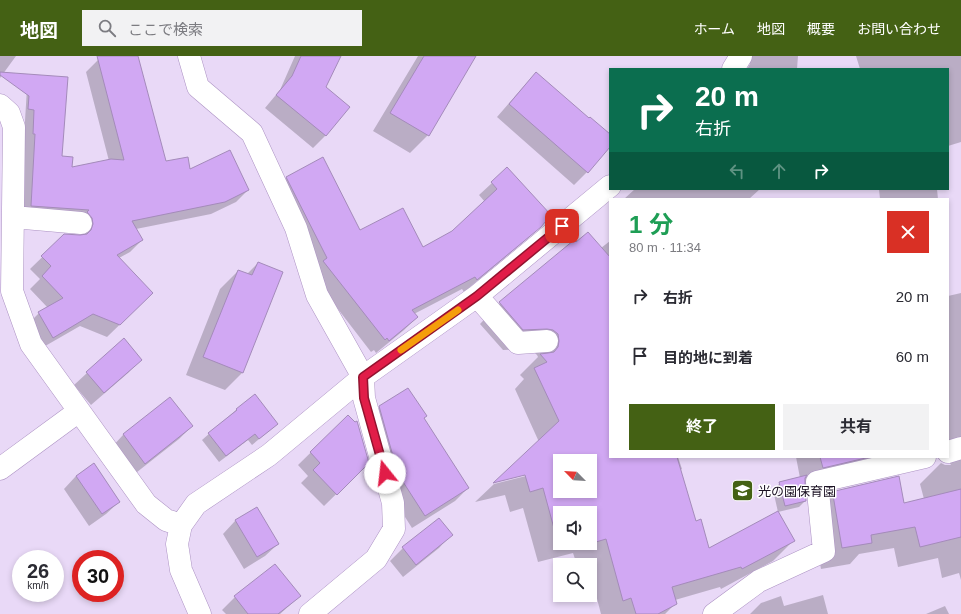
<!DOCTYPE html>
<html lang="ja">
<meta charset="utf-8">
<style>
body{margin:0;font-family:Helvetica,"Noto Sans JP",sans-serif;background:#f2f2f3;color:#2b2b33;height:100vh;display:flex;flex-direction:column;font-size:15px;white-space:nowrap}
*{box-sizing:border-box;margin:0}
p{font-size:13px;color:#7c7c81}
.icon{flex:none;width:22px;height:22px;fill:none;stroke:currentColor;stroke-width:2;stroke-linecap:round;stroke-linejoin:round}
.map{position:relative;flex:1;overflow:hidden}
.details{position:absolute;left:609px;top:142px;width:340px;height:260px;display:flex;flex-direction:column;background:#fff;border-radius:0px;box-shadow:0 2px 6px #0003}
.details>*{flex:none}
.banner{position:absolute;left:609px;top:12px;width:340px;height:122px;border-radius:0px;box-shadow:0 2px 6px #0003;background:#0b6e4f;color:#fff;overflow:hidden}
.needle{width:26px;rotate:294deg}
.tools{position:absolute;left:553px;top:398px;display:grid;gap:8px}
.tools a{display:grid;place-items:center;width:44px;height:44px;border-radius:0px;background:#fff;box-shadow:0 2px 6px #0003;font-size:20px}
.speed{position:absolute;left:12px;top:494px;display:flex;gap:8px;font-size:20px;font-weight:700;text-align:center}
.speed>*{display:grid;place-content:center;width:52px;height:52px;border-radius:50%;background:#fff;box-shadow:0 2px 6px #0003;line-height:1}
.speed small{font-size:10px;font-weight:400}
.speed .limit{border:6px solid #d22;background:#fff;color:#111}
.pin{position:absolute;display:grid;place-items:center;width:34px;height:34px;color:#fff;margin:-17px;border-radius:8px;box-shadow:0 2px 6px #0006}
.me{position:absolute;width:44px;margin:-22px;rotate:344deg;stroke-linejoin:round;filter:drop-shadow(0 0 3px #0008)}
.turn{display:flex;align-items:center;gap:14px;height:84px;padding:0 20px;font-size:18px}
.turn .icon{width:52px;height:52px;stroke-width:2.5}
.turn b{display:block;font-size:28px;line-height:34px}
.lanes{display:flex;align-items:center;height:38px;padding:0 20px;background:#0003;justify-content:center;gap:20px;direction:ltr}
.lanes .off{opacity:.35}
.round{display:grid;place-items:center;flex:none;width:42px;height:42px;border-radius:0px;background:#f2f2f3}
.summary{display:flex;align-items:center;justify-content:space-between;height:68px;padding:0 20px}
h1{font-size:24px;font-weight:700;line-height:30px;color:#1e9e55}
.cta{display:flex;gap:8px;margin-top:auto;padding:8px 20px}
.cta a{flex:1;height:46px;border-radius:0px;background:#446114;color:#fff;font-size:16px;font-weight:700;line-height:46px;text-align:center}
.cta a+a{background:#f2f2f3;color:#2b2b33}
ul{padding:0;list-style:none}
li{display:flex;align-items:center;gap:12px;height:60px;padding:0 20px}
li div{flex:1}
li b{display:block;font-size:15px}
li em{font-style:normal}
header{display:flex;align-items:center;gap:24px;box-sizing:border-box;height:56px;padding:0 20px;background:#446114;color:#fff}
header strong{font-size:19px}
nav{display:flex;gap:22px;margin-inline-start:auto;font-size:14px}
.search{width:280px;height:36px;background:#f2f2f3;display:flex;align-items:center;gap:10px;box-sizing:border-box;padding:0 14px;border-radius:0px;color:#7c7c81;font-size:15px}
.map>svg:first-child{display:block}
.shadow{fill:#0003;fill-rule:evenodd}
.building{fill:#d1a8f3;stroke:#a48bba;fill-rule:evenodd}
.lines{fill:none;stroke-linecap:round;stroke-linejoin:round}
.minor-casing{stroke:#ac92c3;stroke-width:23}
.minor{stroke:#fff;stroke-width:22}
.route-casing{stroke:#92132f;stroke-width:10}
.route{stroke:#e11d48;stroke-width:7}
.slow{stroke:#f59e0b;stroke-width:7}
.labels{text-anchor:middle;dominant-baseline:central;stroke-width:3;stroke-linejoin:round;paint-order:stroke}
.poi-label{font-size:13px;fill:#1c1224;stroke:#fff;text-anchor:start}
</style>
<header>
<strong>地図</strong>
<div class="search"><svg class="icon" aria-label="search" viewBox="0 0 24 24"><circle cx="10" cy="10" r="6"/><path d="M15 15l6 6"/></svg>ここで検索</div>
<nav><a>ホーム</a><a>地図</a><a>概要</a><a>お問い合わせ</a></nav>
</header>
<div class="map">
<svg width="961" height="558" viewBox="0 0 961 558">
<rect width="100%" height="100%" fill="#e9d9f7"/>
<path class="shadow" d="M0,0H16L0,22Z
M112,0H137L165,106L248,134L236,146L211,158L136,173L142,184L130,196L119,202L140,249L107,281L80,270L40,293L27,269L39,257L48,252L30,233L40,223L30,213L65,179L81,180L80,174L19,162L27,32L61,101L71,112L109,105L86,16L98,4Z
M295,0H340L325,31L349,51L325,80L313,92L265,52L280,34Z
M418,0H462L471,5L428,79L410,97L373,75Z
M750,0H798L797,13H747L750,8Z
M856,0H961V86L948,90V13H860Z
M536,17L589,63L610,79V89L587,116L574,129L497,61L524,30Z
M287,121L360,176L422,192L452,176L485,146L479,139L492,127L540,170L527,183L464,236L462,233L414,258L417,261L404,274L376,297L374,294L371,296L311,218L274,134Z
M635,133H760L749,143H624Z
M879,133H937L938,143H880Z
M574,185L576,188L601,192L610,185V401H678L682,413L680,414L695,466L708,493L778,456L773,434L780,427L800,422L796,401H887L873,415L804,431L805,445L799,451L778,456L793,485L773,505L721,533L720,531L675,544L676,547L665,558H601L590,516V509H588L586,502L576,506L573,497L538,506L523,452L510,456L505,439L475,446L494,428L530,419L539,386L515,333L524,323L520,319L538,301L537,299L532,294L526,293L503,294L480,268L500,247ZM560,405H590V435H560ZM560,457H590V487H560Z
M258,207L243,316L225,334L186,319L220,233L238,215L247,218Z
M961,237V524L959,517L942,522L938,502L898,511L894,492L859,498L850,508L821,513L812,460L810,458L831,437L903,448L924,443L920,428L941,407L945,409H951L948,404V240Z
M140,304L128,317L91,349L74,329L87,317Z
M255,339L277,368L270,374L252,389L248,384L219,406L202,384L236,354Z
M170,342L192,370L179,383L132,420L111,392L123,379Z
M380,351L423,362L468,432L455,445L412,472L386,431L367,364Z
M348,360L368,407L324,450L301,427L308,420L298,409Z
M94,408L119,446L106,458L89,470L64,433L76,420Z
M256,452L278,488L265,500L244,513L223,478L235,465Z
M451,479L439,492L403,521L390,505L403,492Z
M823,539L828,558H750L761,547L781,540L784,550Z
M300,540L280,558H226L222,554L235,541Z
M945,550L949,558H926Z"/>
<path class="building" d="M97,0H138L166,105L188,101L190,113L230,94L249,134L225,146L132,165L143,184L117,199L153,237L120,269L93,258L53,282L38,256L63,242L42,220L51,210L41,200L64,178L80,179L87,178L91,174L93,168L92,162L87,156L89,154L31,150L35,78H33L34,54L28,53L29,40L0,19V16L68,21L62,100L73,101L72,111L111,103L124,104Z
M301,0H341L326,31L350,51L326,80L276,39L292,20Z
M424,0H476L429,80L390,57Z
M536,16L589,62L590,61L610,78V91L588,117L509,48Z
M323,101L360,174L403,152L423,191L452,175L497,133L491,126L507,111L551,159L541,171L477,224L475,221L412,254L418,261L389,285L387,282L385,284L323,205L327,202L286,121Z
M588,176L610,201V401H677L696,465L701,463L709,492L778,455L795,485L742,513L741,511L672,531L677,548L658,558H636L631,542L623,545L606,483L596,486L594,477L590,478V457H560V486L558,487L543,432L530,436L525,419L493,427L559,365L534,312L547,306L540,298L548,297L554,296L558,291L559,285L558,278L553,274L547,273L523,274L499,246L574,184L576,186ZM560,405H590V435H560Z
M258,206L283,216L243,317L203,301L238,214L252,219Z
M124,282L142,304L104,337L86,316Z
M408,332L427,360L424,362L469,432L425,460L398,418L379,350Z
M255,338L278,368L259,383L255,378L226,400L208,377L237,354L236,353Z
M170,341L193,370L145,408L123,378Z
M348,359L355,366L357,365L369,407L337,439L313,414L320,407L310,396Z
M820,401H870L823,412Z
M94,407L120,446L102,458L76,420Z
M807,419L805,422V427L806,445L785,450L779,426Z
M899,420L904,447L961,433V481L920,491L915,471L871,479L872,487L842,492L833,439L831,440V436Z
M257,451L279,488L257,501L235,464Z
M439,462L453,479L416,509L402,491Z
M275,508L301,540L278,558H248L234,540Z"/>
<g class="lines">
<defs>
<path id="minor" d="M189,0L198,31L252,77L296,172L317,239L363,321L364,342L393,447L394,473L376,503L310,558
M733,13L741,0
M0,49L9,57L14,71L12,235L31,288L146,448L166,464L181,469
M13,161L81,167
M477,240L518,287L547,285
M948,396L961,392
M0,413L79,355
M200,558L181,514L177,488L181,469L196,448L269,399L363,321L477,240L610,130
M714,558L759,525L824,495L817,426L925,401"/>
</defs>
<use href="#minor" class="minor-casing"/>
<use href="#minor" class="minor"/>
</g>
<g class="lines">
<defs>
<path id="route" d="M385,417L364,342L363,321L477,240L562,170"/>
</defs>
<use href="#route" class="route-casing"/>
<use href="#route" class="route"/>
<path class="slow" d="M401,294L458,254"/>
</g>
<defs>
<symbol id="school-square" viewBox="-11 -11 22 22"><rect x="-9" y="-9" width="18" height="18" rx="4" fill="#446114" stroke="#fff"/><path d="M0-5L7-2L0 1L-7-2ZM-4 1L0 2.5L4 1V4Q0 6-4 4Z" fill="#fff"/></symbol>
</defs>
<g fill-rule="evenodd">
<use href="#school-square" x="730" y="422" width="25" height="25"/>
</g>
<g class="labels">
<g class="poi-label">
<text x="758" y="435">光の園保育園</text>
</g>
</g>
</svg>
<div class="tools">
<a><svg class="needle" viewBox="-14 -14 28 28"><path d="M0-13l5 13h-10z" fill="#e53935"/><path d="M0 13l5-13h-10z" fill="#7c7c81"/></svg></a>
<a><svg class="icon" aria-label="sound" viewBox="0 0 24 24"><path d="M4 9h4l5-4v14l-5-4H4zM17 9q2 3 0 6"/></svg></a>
<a><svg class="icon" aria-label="search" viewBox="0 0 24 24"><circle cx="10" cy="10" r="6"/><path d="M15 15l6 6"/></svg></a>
</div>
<div class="speed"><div>26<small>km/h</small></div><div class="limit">30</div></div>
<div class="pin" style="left:562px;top:170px;background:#d93025"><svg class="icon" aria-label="arrive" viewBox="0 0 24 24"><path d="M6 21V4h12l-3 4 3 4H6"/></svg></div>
<svg class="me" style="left:385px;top:417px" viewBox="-20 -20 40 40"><circle r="19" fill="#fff"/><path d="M0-13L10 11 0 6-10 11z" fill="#e11d48"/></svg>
<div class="banner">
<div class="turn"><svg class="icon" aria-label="right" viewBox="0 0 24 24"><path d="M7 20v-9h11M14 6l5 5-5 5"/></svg><div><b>20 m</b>右折</div></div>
<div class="lanes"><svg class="icon off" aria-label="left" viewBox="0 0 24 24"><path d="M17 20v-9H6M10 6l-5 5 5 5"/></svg><svg class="icon off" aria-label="ahead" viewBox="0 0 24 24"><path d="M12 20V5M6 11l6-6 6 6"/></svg><svg class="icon" aria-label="right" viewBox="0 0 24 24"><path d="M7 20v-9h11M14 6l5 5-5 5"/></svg></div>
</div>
<section class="details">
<div class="summary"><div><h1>1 分</h1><p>80 m · 11:34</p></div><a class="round" style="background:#d93025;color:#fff"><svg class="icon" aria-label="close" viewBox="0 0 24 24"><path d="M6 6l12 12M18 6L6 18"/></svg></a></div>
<ul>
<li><svg class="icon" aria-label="right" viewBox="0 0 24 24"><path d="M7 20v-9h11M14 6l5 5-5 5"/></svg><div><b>右折</b></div><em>20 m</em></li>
<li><svg class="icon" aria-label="arrive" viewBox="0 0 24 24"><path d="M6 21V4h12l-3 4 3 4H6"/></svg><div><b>目的地に到着</b></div><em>60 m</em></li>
</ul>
<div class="cta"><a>終了</a><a>共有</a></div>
</section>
</div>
